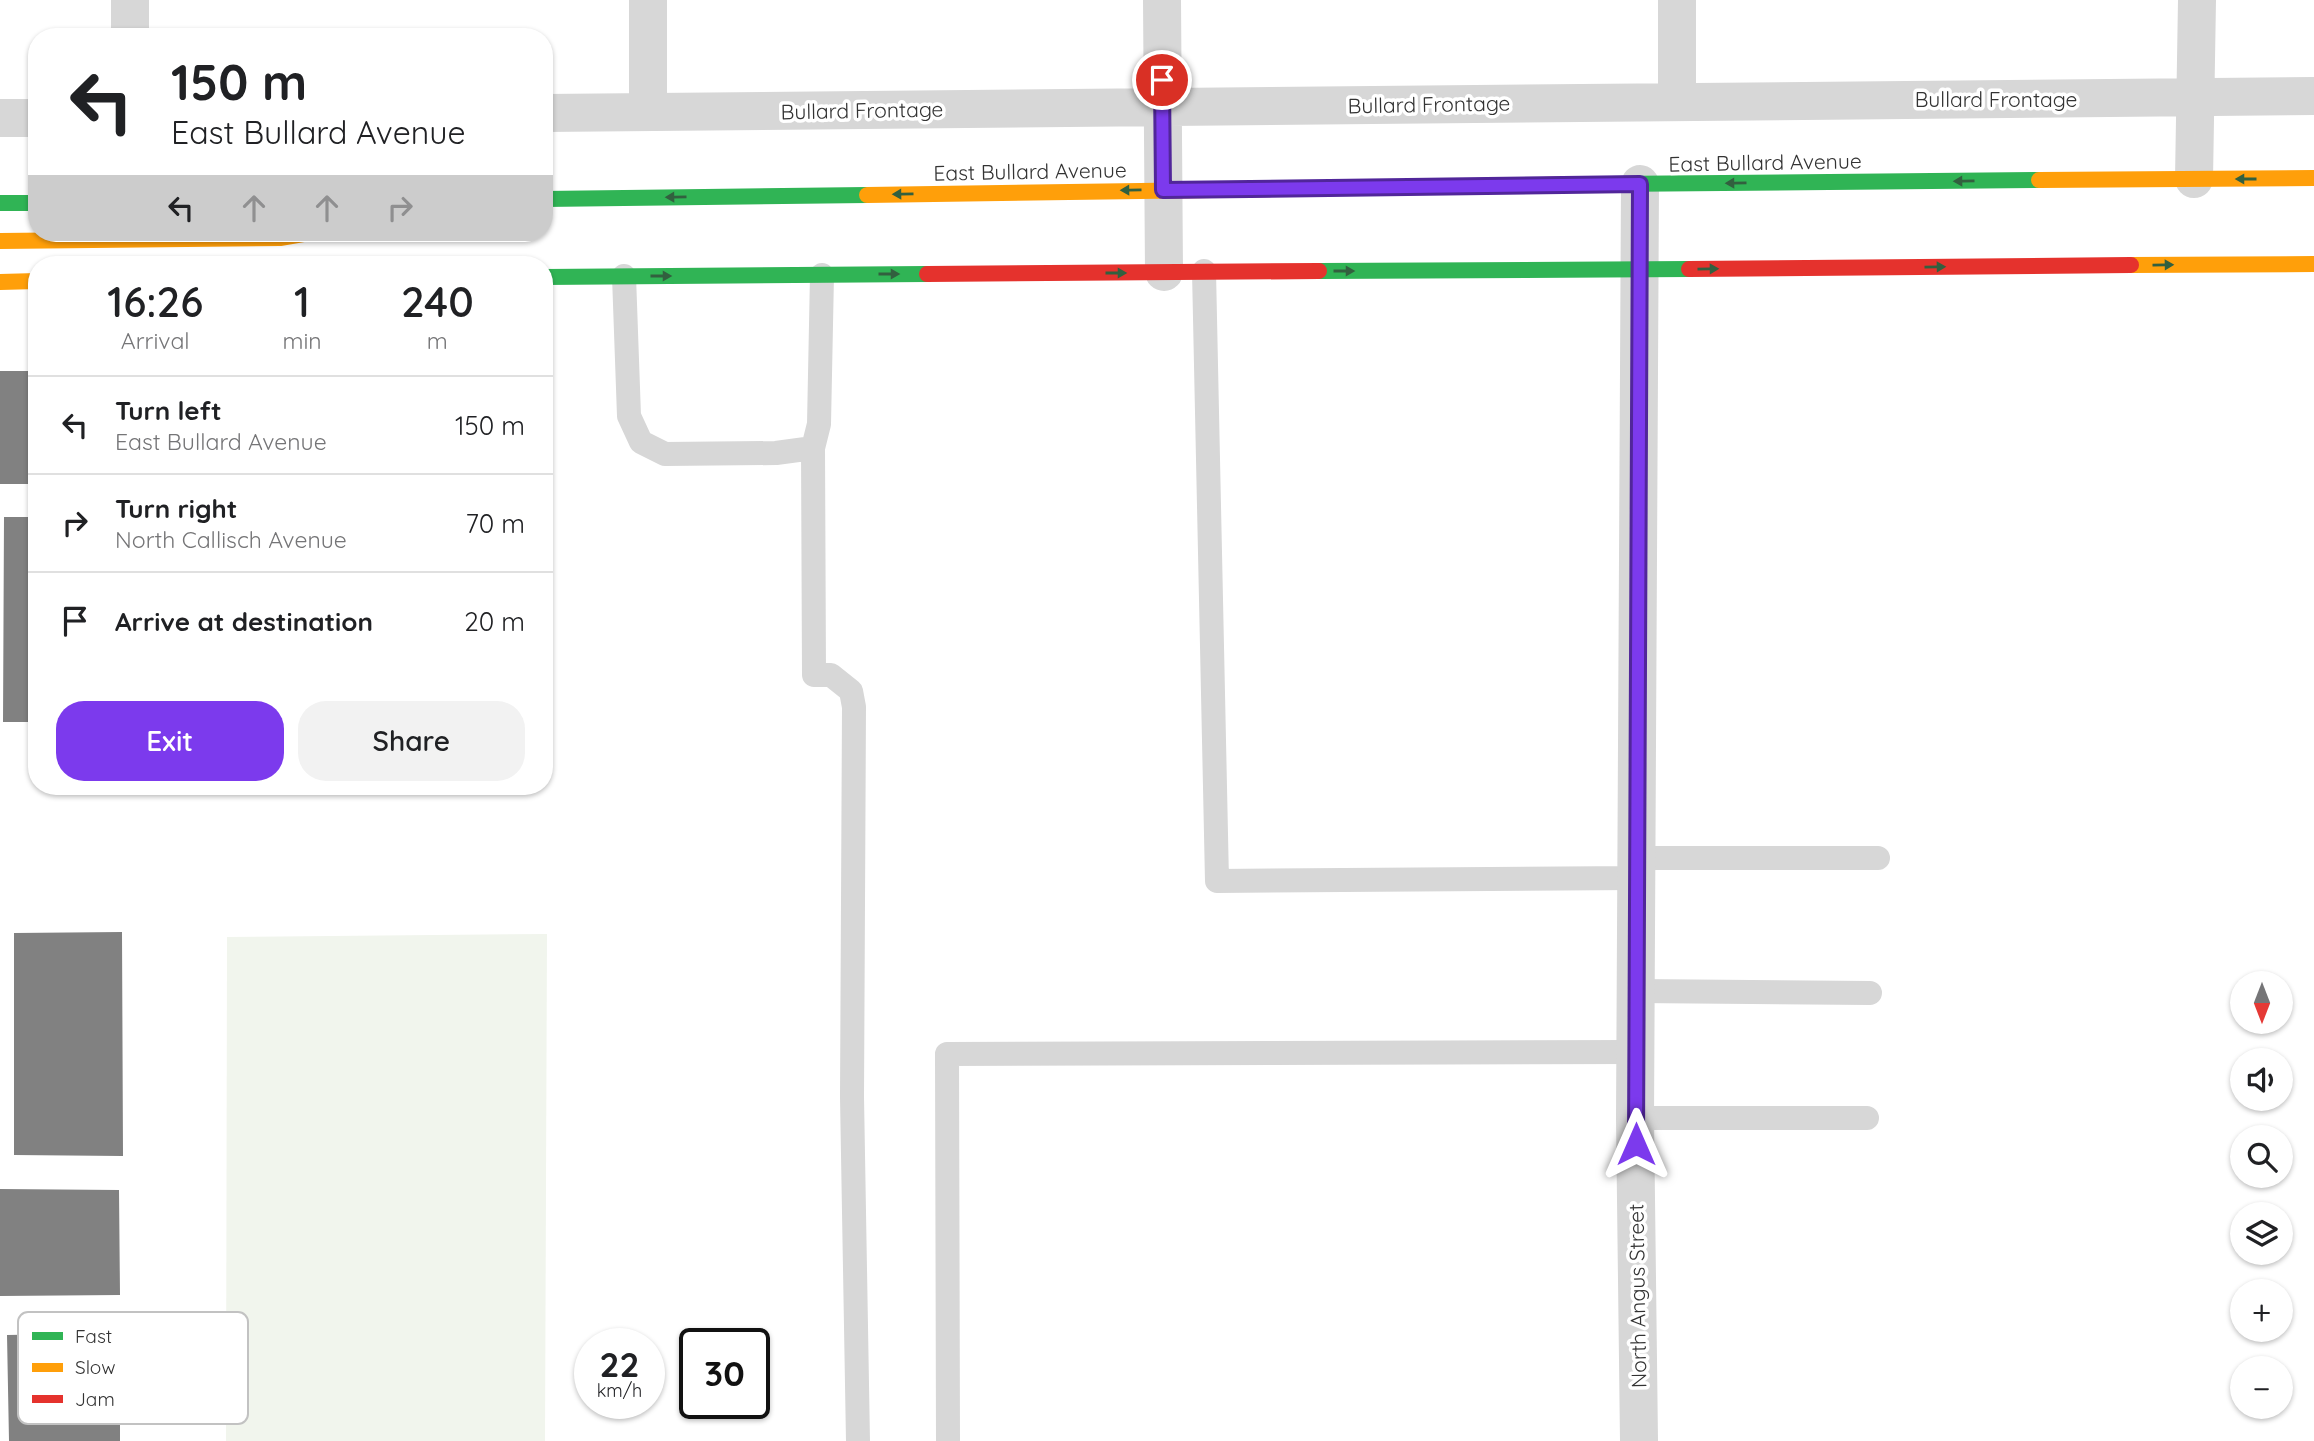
<!DOCTYPE html>
<meta charset="utf-8">
<style>
body{margin:0;font-family:Quicksand,sans-serif;background:#f2f2f2;color:#202124;height:100vh;display:flex;flex-direction:column;font-size:26px;white-space:nowrap}
*{box-sizing:border-box;margin:0}
p{font-size:23px;color:#757577}
.icon{flex:none;width:38px;height:38px;fill:none;stroke:currentColor;stroke-width:2;stroke-linecap:round;stroke-linejoin:round}
.map{position:relative;flex:1;overflow:hidden}
.sheet{position:absolute;left:28px;top:256px;width:525px;height:539px;display:flex;flex-direction:column;background:#fff;border-radius:28px;box-shadow:0 2px 5px #0004}
.sheet>*{flex:none}
.top-card{position:absolute;left:28px;top:28px;width:525px;height:214px;border-radius:28px;box-shadow:0 2px 5px #0004;background:#fff;color:#202124;overflow:hidden}
.needle{width:46px;rotate:180deg}
.fabs{position:absolute;left:2230px;top:971px;display:grid;gap:14px}
.fabs a{display:grid;place-items:center;width:63px;height:63px;border-radius:50%;background:#fff;box-shadow:0 2px 5px #0004;font-size:35px}
.speed{position:absolute;left:574px;top:1328px;display:flex;gap:14px;font-size:35px;font-weight:700;text-align:center}
.speed>*{display:grid;place-content:center;width:91px;height:91px;border-radius:50%;background:#fff;box-shadow:0 2px 5px #0004;line-height:1}
.speed small{font-size:18px;font-weight:400}
.speed .limit{border:4px solid #111;border-radius:10px;background:#fff;color:#111}
.pin{position:absolute;display:grid;place-items:center;width:60px;height:60px;color:#fff;margin:-30px;border:4px solid #fff;border-radius:50%;box-shadow:0 2px 7px #0007}
.me{position:absolute;width:77px;margin:-38px;rotate:0deg;stroke-linejoin:round;filter:drop-shadow(0 0 5px #0008)}
.turn{display:flex;align-items:center;gap:24px;height:147px;padding:0 28px;font-size:32px}
.turn .icon{width:91px;height:91px;stroke-width:2.5}
.turn b{display:block;font-size:49px;line-height:60px}
.lanes{display:flex;align-items:center;height:66px;padding:0 28px;background:#0003;justify-content:center;gap:35px;direction:ltr}
.lanes .off{opacity:.35}
.eta{display:flex;justify-content:space-evenly;align-items:center;height:119px;text-align:center}
.eta b{font-size:42px;font-weight:600;line-height:49px}
.action{display:flex;gap:14px;margin-top:auto;padding:14px 28px}
.action a{flex:1;height:80px;border-radius:28px;background:#7c3aed;color:#fff;font-size:28px;font-weight:600;line-height:80px;text-align:center}
.action a+a{background:#f2f2f2;color:#202124}
ul{padding:0;list-style:none}
li{display:flex;align-items:center;gap:21px;height:98px;padding:0 28px;border-top:2px solid #e0e0e0}
li div{flex:1}
li b{display:block;font-size:26px}
li em{font-style:normal}
.map>svg:first-child{display:block}
.green{fill:#f1f5ed}
.building{fill:#818181}
.lines{fill:none;stroke-linecap:round;stroke-linejoin:round}
.lane{stroke:#d7d7d7;stroke-width:24}
.street{stroke:#d7d7d7;stroke-width:38}
.fast{stroke:#30b455;stroke-width:16}
.slow{stroke:#ff9f0a;stroke-width:16}
.jam{stroke:#e5322d;stroke-width:16}
.oneway{fill:#32603f}
.route-casing{stroke:#51269a;stroke-width:18}
.route{stroke:#7c3aed;stroke-width:12}
.labels{text-anchor:middle;dominant-baseline:central;stroke-width:7;stroke-linejoin:round;paint-order:stroke}
.street-label{font-size:21px;fill:#333;stroke:#fff}
.key{fill:#fff;stroke:#c2c2c2;stroke-width:2}
.key-label{font-size:19px;fill:#333}
</style>
<div class="map">
<svg width="2314" height="1441" viewBox="0 0 2314 1441">
<rect width="100%" height="100%" fill="#fff"/>
<path class="green" d="M547,934L545,1441H226L227,937Z"/>
<path class="building" d="M0,371H37V484H0Z
M4,517H37V722H3Z
M122,932L123,1156L14,1155V933Z
M0,1189L119,1190L120,1295L0,1296Z
M120,1333V1441H9L7,1335Z"/>
<g class="lines">
<path class="lane" d="M1204,271L1217,881L1636,878
M624,276L629,416L641,442L665,454L776,453L813,448L819,424L822,275
M813,448L814,675H831L851,691L854,707L852,1097L858,1441
M1636,858H1878
M1636,991L1870,993
M1635,1118H1867
M948,1441L947,1054L1636,1052"/>
<path class="street" d="M1162,0L1164,272
M1677,0V102
M130,37V0
M648,112V0
M544,113L2314,96
M0,118H37
M2194,179L2197,0
M1639,1441L1635,1118L1640,184"/>
<path class="fast" d="M1610,184L2039,180
M544,199L867,195
M0,203H37
M1319,271L1689,269
M544,277L927,274"/>
<path class="slow" d="M2039,180L2314,178
M867,195L1211,190
M0,241L280,238L309,233
M2131,265L2314,264
M0,282L37,281"/>
<path class="jam" d="M1211,190L1610,184
M1689,269L2131,265
M927,274L1319,271"/>
</g>
<defs><path id="oneway-solid" d="M-6-.8H1V-3.2L6.5 0L1 3.2V.8H-6Z" transform="scale(1.75)"/></defs>
<g class="oneway">
<use href="#oneway-solid" transform="translate(2246 179) rotate(180)"/>
<use href="#oneway-solid" transform="translate(1964 181) rotate(179)"/>
<use href="#oneway-solid" transform="translate(1736 183) rotate(179)"/>
<use href="#oneway-solid" transform="translate(1131 190) rotate(179)"/>
<use href="#oneway-solid" transform="translate(903 194) rotate(179)"/>
<use href="#oneway-solid" transform="translate(676 197) rotate(179)"/>
<use href="#oneway-solid" transform="translate(2163 265) rotate(-1)"/>
<use href="#oneway-solid" transform="translate(1935 267) rotate(-1)"/>
<use href="#oneway-solid" transform="translate(1708 269) rotate(-1)"/>
<use href="#oneway-solid" transform="translate(1344 271)"/>
<use href="#oneway-solid" transform="translate(1116 273)"/>
<use href="#oneway-solid" transform="translate(889 274)"/>
<use href="#oneway-solid" transform="translate(661 276)"/>
</g>
<g class="lines">
<defs>
<path id="route" d="M1162,80L1163,190L1640,184L1636,1144"/>
</defs>
<use href="#route" class="route-casing"/>
<use href="#route" class="route"/>
</g>
<g class="labels">
<g class="street-label">
<text x="1996" y="99">Bullard Frontage</text>
<text transform="translate(1429 104) rotate(-1)">Bullard Frontage</text>
<text transform="translate(862 110) rotate(-1)">Bullard Frontage</text>
<text transform="translate(1765 162) rotate(-1)">East Bullard Avenue</text>
<text transform="translate(1030 171) rotate(-1)">East Bullard Avenue</text>
<text transform="translate(1637 1296) rotate(-91)">North Angus Street</text>
</g>
</g>
<rect x="18" y="1312" width="230" height="112" rx="10" class="key"/>
<rect x="32" y="1332" width="31" height="8" fill="#30b455"/>
<rect x="32" y="1363" width="31" height="9" fill="#ff9f0a"/>
<rect x="32" y="1395" width="31" height="8" fill="#e5322d"/>
<g class="key-label">
<text x="75" y="1343">Fast</text>
<text x="75" y="1374">Slow</text>
<text x="75" y="1406">Jam</text>
</g>
</svg>
<div class="fabs">
<a><svg class="needle" viewBox="-14 -14 28 28"><path d="M0-13l5 13h-10z" fill="#e53935"/><path d="M0 13l5-13h-10z" fill="#757577"/></svg></a>
<a><svg class="icon" aria-label="sound" viewBox="0 0 24 24"><path d="M4 9h4l5-4v14l-5-4H4zM17 9q2 3 0 6"/></svg></a>
<a><svg class="icon" aria-label="search" viewBox="0 0 24 24"><circle cx="10" cy="10" r="6"/><path d="M15 15l6 6"/></svg></a>
<a><svg class="icon" aria-label="layers" viewBox="0 0 24 24"><path d="M12 4l9 5-9 5-9-5zM3 14l9 5 9-5"/></svg></a>
<a>+</a>
<a>−</a>
</div>
<div class="speed"><div>22<small>km/h</small></div><div class="limit">30</div></div>
<div class="pin" style="left:1162px;top:80px;background:#d93025"><svg class="icon" aria-label="arrive" viewBox="0 0 24 24"><path d="M6 21V4h12l-3 4 3 4H6"/></svg></div>
<svg class="me" style="left:1636px;top:1144px" viewBox="-20 -20 40 40"><path d="M0-17L14 15 0 8-14 15z" fill="#7c3aed" stroke="#fff" stroke-width="4"/></svg>
<div class="top-card">
<div class="turn"><svg class="icon" aria-label="left" viewBox="0 0 24 24"><path d="M17 20v-9H6M10 6l-5 5 5 5"/></svg><div><b>150 m</b>East Bullard Avenue</div></div>
<div class="lanes"><svg class="icon" aria-label="left" viewBox="0 0 24 24"><path d="M17 20v-9H6M10 6l-5 5 5 5"/></svg><svg class="icon off" aria-label="ahead" viewBox="0 0 24 24"><path d="M12 20V5M6 11l6-6 6 6"/></svg><svg class="icon off" aria-label="ahead" viewBox="0 0 24 24"><path d="M12 20V5M6 11l6-6 6 6"/></svg><svg class="icon off" aria-label="right" viewBox="0 0 24 24"><path d="M7 20v-9h11M14 6l5 5-5 5"/></svg></div>
</div>
<section class="sheet">
<div class="eta">
<div><b>16:26</b><p>Arrival</p></div>
<div><b>1</b><p>min</p></div>
<div><b>240</b><p>m</p></div>
</div>
<ul>
<li><svg class="icon" aria-label="left" viewBox="0 0 24 24"><path d="M17 20v-9H6M10 6l-5 5 5 5"/></svg><div><b>Turn left</b><p>East Bullard Avenue</p></div><em>150 m</em></li>
<li><svg class="icon" aria-label="right" viewBox="0 0 24 24"><path d="M7 20v-9h11M14 6l5 5-5 5"/></svg><div><b>Turn right</b><p>North Callisch Avenue</p></div><em>70 m</em></li>
<li><svg class="icon" aria-label="arrive" viewBox="0 0 24 24"><path d="M6 21V4h12l-3 4 3 4H6"/></svg><div><b>Arrive at destination</b></div><em>20 m</em></li>
</ul>
<div class="action"><a>Exit</a><a>Share</a></div>
</section>
</div>
